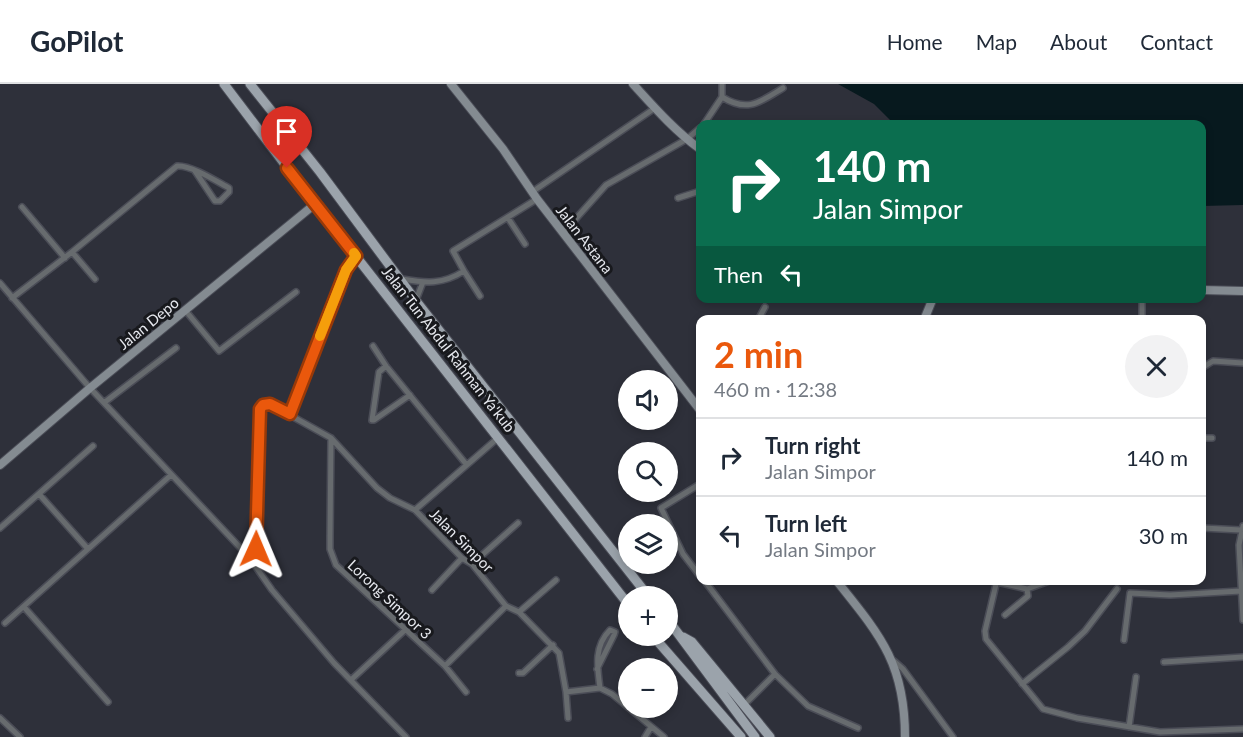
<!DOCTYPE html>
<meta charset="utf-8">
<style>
body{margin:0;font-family:Lato,sans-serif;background:#f2f2f3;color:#1f2937;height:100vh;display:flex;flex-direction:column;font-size:22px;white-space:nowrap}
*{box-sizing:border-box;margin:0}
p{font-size:20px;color:#747a83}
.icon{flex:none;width:33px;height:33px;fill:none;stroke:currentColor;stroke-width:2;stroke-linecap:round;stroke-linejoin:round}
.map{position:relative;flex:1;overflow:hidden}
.panel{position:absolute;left:696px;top:231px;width:510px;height:270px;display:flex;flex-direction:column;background:#fff;border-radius:12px;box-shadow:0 3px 9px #0003}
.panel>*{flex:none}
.top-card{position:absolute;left:696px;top:36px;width:510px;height:183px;border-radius:12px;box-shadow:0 3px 9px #0003;background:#0b6e4f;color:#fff;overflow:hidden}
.tools{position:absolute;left:618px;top:286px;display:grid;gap:12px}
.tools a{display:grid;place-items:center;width:60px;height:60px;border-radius:50%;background:#fff;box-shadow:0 3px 9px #0003;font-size:30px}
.pin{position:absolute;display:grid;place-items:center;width:51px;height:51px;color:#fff;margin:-62px -26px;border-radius:50% 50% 50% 0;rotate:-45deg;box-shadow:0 0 6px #0007}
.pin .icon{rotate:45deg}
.me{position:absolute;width:66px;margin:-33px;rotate:1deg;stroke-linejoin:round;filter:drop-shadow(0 0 4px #0008)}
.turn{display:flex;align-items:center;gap:21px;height:126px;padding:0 18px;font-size:27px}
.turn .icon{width:78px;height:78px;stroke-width:2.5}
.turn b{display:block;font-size:42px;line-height:51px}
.then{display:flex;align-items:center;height:57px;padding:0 18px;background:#0003;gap:12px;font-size:22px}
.round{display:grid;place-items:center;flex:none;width:63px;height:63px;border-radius:32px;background:#f2f2f3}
.headline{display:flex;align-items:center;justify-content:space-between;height:102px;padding:0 18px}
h1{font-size:36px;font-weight:700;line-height:45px;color:#ea580c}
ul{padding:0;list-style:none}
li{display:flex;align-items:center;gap:18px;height:78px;padding:0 18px;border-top:2px solid #e0e1e3}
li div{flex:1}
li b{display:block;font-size:22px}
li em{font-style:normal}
header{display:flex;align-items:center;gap:36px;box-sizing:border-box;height:84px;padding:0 30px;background:#fff;border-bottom:2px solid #e0e1e3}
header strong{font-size:28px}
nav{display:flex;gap:33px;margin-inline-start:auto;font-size:21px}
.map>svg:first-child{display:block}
.water{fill:#07191e}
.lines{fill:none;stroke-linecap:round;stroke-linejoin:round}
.street-casing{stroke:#4b4d57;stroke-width:8}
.secondary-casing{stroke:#4b4d57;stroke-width:10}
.primary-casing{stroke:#4b4d57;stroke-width:11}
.street{stroke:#676b6e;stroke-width:5}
.secondary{stroke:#848b91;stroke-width:8}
.primary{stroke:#9ba3ab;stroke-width:9}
.route-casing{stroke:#983908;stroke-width:15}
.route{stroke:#ea580c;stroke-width:10}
.slow{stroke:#f59e0b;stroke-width:10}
.labels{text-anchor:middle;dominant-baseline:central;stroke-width:6;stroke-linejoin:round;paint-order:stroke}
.street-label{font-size:15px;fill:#e6e8ee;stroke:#18191d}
</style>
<header>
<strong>GoPilot</strong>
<nav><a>Home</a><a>Map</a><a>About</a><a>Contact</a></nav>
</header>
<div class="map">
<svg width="1243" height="653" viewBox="0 0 1243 653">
<rect width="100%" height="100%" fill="#2e303a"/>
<path class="water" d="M838,0H1243V121L1202,122V40H894L874,20Z"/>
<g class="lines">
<defs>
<path id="street" d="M722,13C748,29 760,18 783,4
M704,40L722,13V0
M532,108L655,24
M678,114L700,107
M22,123L65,174
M508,134L525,160
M563,149L606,101L687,55L700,44
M72,168L95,195
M464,187L480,212
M402,195C426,199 442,201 464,187L453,167L537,115
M0,199L90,304L249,473L272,506L334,579L406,653
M12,214L72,168L177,82C191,81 216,97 229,104V108L220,117H215L195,87
M416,216L423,198
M185,226L219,267L296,208
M758,236L765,223
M851,236H866
M1142,236V214
M373,262L386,282L466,380
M386,282L379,288L372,336H374L410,311
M1202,284L1213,277L1243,279
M105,318L176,264
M289,330L346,186L356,172
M331,354L330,453V465L336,481L445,582L466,608
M1202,354H1212
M700,400L661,424L683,470L700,492
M39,410L88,465
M415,426L499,353
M1243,442L1239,461L1243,536
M0,444L93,362
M1202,444L1241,446
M249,473L254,470L256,465L259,330L263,321L270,320L331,354L377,404L390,414L415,426L462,474L472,480L506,522L519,528L559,569L566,608L568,634
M472,480L518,439
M704,496L775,590L808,622L858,644
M997,496L985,547L986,555L1043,625L1077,634L1160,648L1243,645
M997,498L1027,505L1052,496
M432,506L462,474
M24,523L108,618
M519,528L556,496
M1005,531L1028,512L1027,505
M5,539L171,391
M1124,556L1130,509L1170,511L1241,507
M894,577L903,585L953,653
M1164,578L1243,573
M445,582L506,522
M597,585L614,551L615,548L610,546C594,562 597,582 600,604
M519,589H523L553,561
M352,595L405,546
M1022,600L1068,563L1085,547L1117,505
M566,608L600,604L612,610L664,653
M743,622L775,590
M0,634L20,653
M1129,643L1136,593
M645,653L651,643"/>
<path id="secondary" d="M451,0L503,65L537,115L700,326
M633,0C654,23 675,47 700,65
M1202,206L1243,207
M924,236L933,214
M0,381L90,304L315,120
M836,496C880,551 905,579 905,653"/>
<path id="primary" d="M224,0L315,120L628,520
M250,0L320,88L416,217L649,513
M668,536L755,653
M653,552L741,653
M683,553L692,558L770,653"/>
</defs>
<use href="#street" class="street-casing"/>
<use href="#secondary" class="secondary-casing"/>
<use href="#primary" class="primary-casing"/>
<use href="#street" class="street"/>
<use href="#secondary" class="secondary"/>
<use href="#primary" class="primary"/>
</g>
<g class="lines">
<defs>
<path id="route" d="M256,465L260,325L263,321L270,320L290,330L346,186L356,172L287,84"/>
</defs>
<use href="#route" class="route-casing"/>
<use href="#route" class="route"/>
<path class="slow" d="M320,252L346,186L356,172L354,169"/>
</g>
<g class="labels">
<g class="street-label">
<text transform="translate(585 155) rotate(52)">Jalan Astana</text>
<text transform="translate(148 239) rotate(-39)">Jalan Depo</text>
<text transform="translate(449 265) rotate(52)">Jalan Tun Abdul Rahman Ya'kub</text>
<text transform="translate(462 456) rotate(45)">Jalan Simpor</text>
<text transform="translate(390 515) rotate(43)">Lorong Simpor 3</text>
</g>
</g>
</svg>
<div class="tools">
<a><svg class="icon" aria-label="sound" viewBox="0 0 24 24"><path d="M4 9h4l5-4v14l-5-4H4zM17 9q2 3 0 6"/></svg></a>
<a><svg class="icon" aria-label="search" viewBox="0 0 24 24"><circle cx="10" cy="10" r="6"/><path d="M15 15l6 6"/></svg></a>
<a><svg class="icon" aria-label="layers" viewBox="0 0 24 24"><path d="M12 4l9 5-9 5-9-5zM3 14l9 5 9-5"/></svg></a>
<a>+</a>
<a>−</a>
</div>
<div class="pin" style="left:287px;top:84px;background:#d93025"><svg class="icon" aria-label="arrive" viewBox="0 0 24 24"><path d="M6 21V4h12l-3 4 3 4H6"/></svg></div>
<svg class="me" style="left:256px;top:465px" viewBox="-20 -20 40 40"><path d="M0-17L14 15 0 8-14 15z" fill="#ea580c" stroke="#fff" stroke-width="4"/></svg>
<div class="top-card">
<div class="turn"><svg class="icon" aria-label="right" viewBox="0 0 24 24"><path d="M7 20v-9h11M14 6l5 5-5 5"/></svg><div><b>140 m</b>Jalan Simpor</div></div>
<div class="then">Then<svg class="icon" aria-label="left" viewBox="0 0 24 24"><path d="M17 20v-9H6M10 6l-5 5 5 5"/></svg></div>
</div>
<section class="panel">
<div class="headline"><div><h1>2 min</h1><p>460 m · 12:38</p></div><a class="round"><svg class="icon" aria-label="close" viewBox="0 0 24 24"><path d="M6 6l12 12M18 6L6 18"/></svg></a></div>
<ul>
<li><svg class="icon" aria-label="right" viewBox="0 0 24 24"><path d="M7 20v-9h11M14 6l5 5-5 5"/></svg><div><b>Turn right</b><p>Jalan Simpor</p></div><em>140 m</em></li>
<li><svg class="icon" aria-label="left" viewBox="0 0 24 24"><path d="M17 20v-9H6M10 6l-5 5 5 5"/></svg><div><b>Turn left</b><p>Jalan Simpor</p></div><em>30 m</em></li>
</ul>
</section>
</div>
